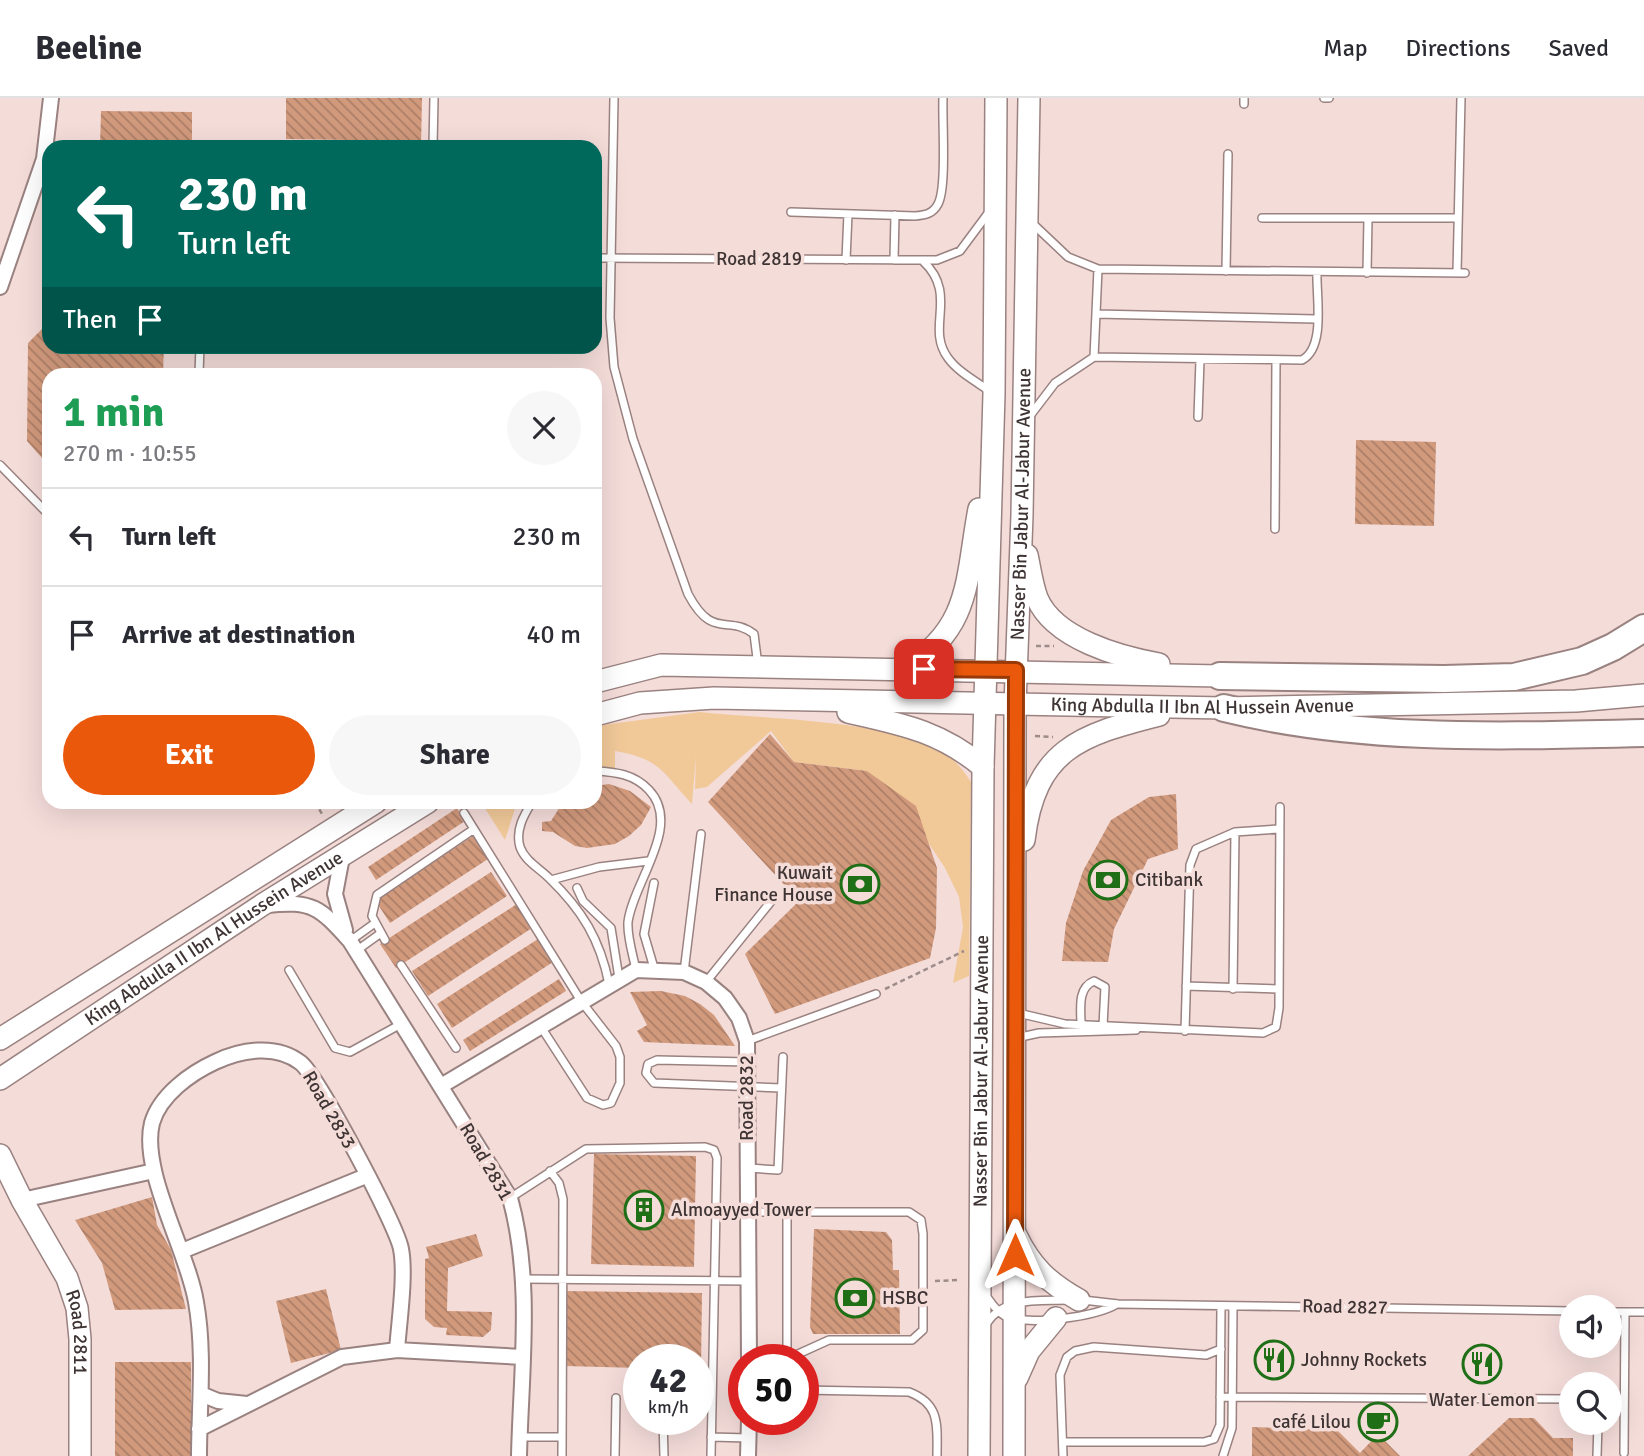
<!DOCTYPE html>
<meta charset="utf-8">
<style>
body{margin:0;font-family:Signika,sans-serif;background:#f7f7f7;color:#2b2b33;height:100vh;display:flex;flex-direction:column;font-size:26px;white-space:nowrap}
*{box-sizing:border-box;margin:0}
p{font-size:23px;color:#7c7c81}
.icon{flex:none;width:38px;height:38px;fill:none;stroke:currentColor;stroke-width:2;stroke-linecap:round;stroke-linejoin:round}
.map{position:relative;flex:1;overflow:hidden}
.panel{position:absolute;left:42px;top:270px;width:560px;height:441px;display:flex;flex-direction:column;background:#fff;border-radius:21px;box-shadow:0 7px 28px #0002}
.panel>*{flex:none}
.banner{position:absolute;left:42px;top:42px;width:560px;height:214px;border-radius:21px;box-shadow:0 7px 28px #0002;background:#00695c;color:#fff;overflow:hidden}
.controls{position:absolute;left:1559px;top:1197px;display:grid;gap:14px}
.controls a{display:grid;place-items:center;width:63px;height:63px;border-radius:50%;background:#fff;box-shadow:0 7px 28px #0002;font-size:35px}
.speed{position:absolute;left:623px;top:1246px;display:flex;gap:14px;font-size:35px;font-weight:700;text-align:center}
.speed>*{display:grid;place-content:center;width:91px;height:91px;border-radius:50%;background:#fff;box-shadow:0 7px 28px #0002;line-height:1}
.speed small{font-size:18px;font-weight:400}
.speed .limit{border:10px solid #d22;background:#fff;color:#111}
.pin{position:absolute;display:grid;place-items:center;width:60px;height:60px;color:#fff;margin:-30px;border-radius:14px;box-shadow:0 4px 10px #0006}
.me{position:absolute;width:77px;margin:-38px;rotate:0deg;stroke-linejoin:round;filter:drop-shadow(0 0 5px #0008)}
.turn{display:flex;align-items:center;gap:24px;height:147px;padding:0 21px;font-size:32px}
.turn .icon{width:91px;height:91px;stroke-width:2.5}
.turn b{display:block;font-size:49px;line-height:60px}
.then{display:flex;align-items:center;height:66px;padding:0 21px;background:#0003;gap:14px;font-size:26px}
.round{display:grid;place-items:center;flex:none;width:74px;height:74px;border-radius:37px;background:#f7f7f7}
.summary{display:flex;align-items:center;justify-content:space-between;height:119px;padding:0 21px}
h1{font-size:42px;font-weight:800;line-height:52px;color:#1e9e55}
.primary-button{display:flex;gap:14px;margin-top:auto;padding:14px 21px}
.primary-button a{flex:1;height:80px;border-radius:42px;background:#ea580c;color:#fff;font-size:28px;font-weight:800;line-height:80px;text-align:center}
.primary-button a+a{background:#f7f7f7;color:#2b2b33}
ul{padding:0;list-style:none}
li{display:flex;align-items:center;gap:21px;height:98px;padding:0 21px;border-top:2px solid #e1e1e2}
li div{flex:1}
li b{display:block;font-size:26px}
li em{font-style:normal}
header{display:flex;align-items:center;gap:42px;box-sizing:border-box;height:98px;padding:0 35px;background:#fff;border-bottom:2px solid #e1e1e2}
header strong{font-size:33px}
nav{display:flex;gap:38px;margin-inline-start:auto;font-size:24px}
.map>svg:first-child{display:block}
.grass{fill:#f1c999}
.building{fill:url(#building-back-hatch)}
.lines{fill:none;stroke-linecap:round;stroke-linejoin:round}
.lane-casing{stroke:#998280;stroke-width:10}
.street-casing{stroke:#998280;stroke-width:18}
.secondary-casing{stroke:#998280;stroke-width:24}
.highway-casing{stroke:#998280;stroke-width:30}
.path{stroke:#9d8c8a;stroke-width:2.5;stroke-dasharray:5 3.5;stroke-linecap:butt}
.lane{stroke:#fff;stroke-width:7}
.street{stroke:#fff;stroke-width:14}
.secondary{stroke:#fff;stroke-width:21}
.highway{stroke:#fff;stroke-width:26}
.route-casing{stroke:#983908;stroke-width:18}
.route{stroke:#ea580c;stroke-width:12}
.labels{text-anchor:middle;dominant-baseline:central;stroke-width:7;stroke-linejoin:round;paint-order:stroke}
.street-label{font-size:19px;fill:#3e3433;stroke:#f4dcd9}
.poi-label{font-size:19px;fill:#3e3433;stroke:#f4dcd9;text-anchor:start}
</style>
<header>
<strong>Beeline</strong>
<nav><a>Map</a><a>Directions</a><a>Saved</a></nav>
</header>
<div class="map">
<svg width="1644" height="1358" viewBox="0 0 1644 1358">
<defs>
<pattern id="building-back-hatch" width="6" height="6" patternUnits="userSpaceOnUse" patternTransform="scale(1.75)"><rect width="6" height="6" fill="#d29a7d"/><path d="M-1 5l2 2M0 0l6 6M5-1l2 2" fill="none" stroke="#ac7e67"/></pattern>
</defs>
<rect width="100%" height="100%" fill="#f4dcd9"/>
<path class="grass" d="M700,614C764,621 882,622 937,651C952,658 962,670 971,684L969,878L953,885L963,829L959,799L945,770L916,726L867,673L794,664L771,633L707,689L695,691L696,658L692,706C662,674 661,661 615,653V671L595,673V628Z
M481,704H517L505,742Z"/>
<path class="building" d="M286,0H422L421,49H348L349,42L286,41Z
M101,13L192,14V49H100Z
M49,224V248H164L163,276H49V368L27,343L28,245Z
M1356,342L1436,344L1434,428L1355,426Z
M770,636L794,664L867,673L916,708L937,770L936,830L930,860L775,916L745,856L799,803L708,704Z
M609,686L630,693L651,709L641,727L629,738L615,746L587,750L575,748L553,734L542,733V724L551,723L563,704H595V688Z
M1176,696L1178,751L1148,761L1114,831L1108,864L1062,863L1066,825L1083,773L1111,722L1149,699Z
M457,710L465,723L376,782L368,769Z
M473,738L488,761L390,825L375,802Z
M491,774L507,798L396,870L380,846Z
M517,806L532,830L428,898L412,873Z
M538,841L553,864L452,930L437,906Z
M559,881L566,893L470,953L463,942Z
M661,893L685,898L700,906L714,917L735,948L644,944L637,933L647,927L630,894Z
M594,1056L696,1058L694,1169L591,1166Z
M152,1099L157,1127L171,1152L186,1211L115,1212L102,1165L75,1122Z
M814,1131L886,1134L892,1142L893,1172H899L900,1236H813L810,1229Z
M476,1136L483,1158L448,1170L447,1213L492,1214L491,1232L483,1239L446,1237L447,1230L434,1229L425,1221V1161L429,1160L426,1149Z
M326,1191L341,1252L291,1265L276,1203Z
M565,1193L702,1195L701,1271H698V1262H639V1270L564,1268Z
M115,1264H191V1358H115Z
M1509,1320H1534L1553,1340H1573V1358H1468Z
M1252,1329L1337,1332L1360,1355L1378,1336L1400,1358H1252Z"/>
<g class="lines">
<defs>
<path id="lane" d="M614,0L610,220L614,269L633,341L688,496C713,543 728,516 754,536L758,568
M1324,0H1329
M1244,6V0
M433,49L434,0
M791,114L915,118C925,117 933,116 938,106C947,90 942,22 943,0
M1262,120H1457
M1031,124L1068,159L1098,171L1465,175
M595,160L937,162L960,153L989,114
M846,162L848,116
M894,162L895,117
M923,163C959,197 925,229 948,260C958,274 977,284 991,294
M1226,173L1228,56
M1367,175L1368,120
M1457,175L1461,0
M1096,216L1316,221
M1094,259L1098,171
M199,276L200,248
M1029,319L1055,285L1094,259L1302,262C1326,249 1316,199 1317,174
M1198,319L1200,262
M0,367L49,417
M1275,431L1276,263
M595,673C616,674 634,676 649,692C683,728 633,784 628,824C627,839 633,857 636,872
M532,704C524,717 515,732 520,749C525,763 539,770 549,780C582,812 600,841 609,886
M464,715L581,903L616,948L620,959V985L611,1005L603,1007L587,1000L541,929
M551,782L599,769L648,763
M577,790L583,803L611,830L619,880
M385,842L372,818L377,797L474,731
M350,843L375,825
M356,853L381,835
M401,867L456,950
M654,870L644,836L654,785
M289,872L335,950L350,954L401,926
M684,874L701,736
M706,884L773,801
M1186,888L1279,891
M1233,891L1235,734
M1018,915L1065,926L1263,935L1276,929L1279,910L1280,709
M1081,927C1081,911 1077,890 1094,883L1105,889L1103,928
M1185,933L1190,767L1196,751L1235,734L1279,731
M1016,940L1039,935L1136,932
M747,943L876,896
M748,964L657,962L648,966L646,975L654,985L781,990
M748,1070L778,1072L783,959
M550,1073L559,1085L563,1101L562,1358
M510,1100L586,1051L705,1049L714,1052L717,1060L711,1358
M749,1114H909L921,1122L923,1136V1232L912,1242H829L787,1261L750,1253
M524,1181L748,1183
M987,1199C992,1206 997,1214 1005,1218C1029,1228 1095,1219 1117,1206
M1083,1202L1118,1206L1572,1213
M1610,1214H1644
M986,1226C1005,1198 1037,1203 1067,1202
M749,1259L773,1257
M787,1261V1114
M803,1292L909,1294C941,1306 937,1328 937,1358
M1220,1299L1572,1301
M1610,1301H1624
M663,1321L664,1358
M520,1339H562
M711,1339L749,1340
M1063,1344H1204L1214,1341L1220,1327L1221,1208
M1624,1355L1625,1214
M615,1358L616,1300
M1063,1358L1060,1277L1067,1259L1075,1253L1094,1249L1206,1257L1221,1251
M1223,1358L1232,1330L1233,1208
M1597,1358L1598,1325"/>
<path id="street" d="M0,189L44,61L51,0
M342,759L335,796L345,832
M267,807C313,802 320,810 350,843L510,1100C533,1183 521,1272 519,1358
M441,988L636,872L684,874L706,884L725,900L739,920L747,943L749,1262
M22,1102L154,1073
M182,1153L366,1078
M201,1296L218,1303L247,1306
M199,1331L342,1259L397,1252L522,1259
M199,1358C199,1308 205,1254 196,1204C188,1154 140,1073 152,1025C160,997 191,975 215,964C240,952 276,945 301,965C318,979 397,1128 401,1151C406,1177 399,1224 397,1252
M748,1358L749,1321"/>
<g id="secondary">
<path d="M1027,457C1030,471 1032,487 1037,500C1054,541 1120,559 1159,566"/>
<path d="M905,570C972,531 966,479 979,411"/>
<path d="M595,584L661,567L1220,578"/>
<path d="M848,614C901,626 940,633 983,669"/>
<path id="s1" d="M595,617L640,605L714,600L1224,610L1576,603L1644,597"/>
<path d="M1024,742C1035,651 1080,637 1159,617"/>
<path d="M0,941L376,704"/>
<path id="s2" d="M0,981L262,807L428,704"/>
<path id="s3" d="M0,1057L22,1102L67,1180L77,1210L80,1241V1358"/>
<path d="M1016,1137C1031,1169 1049,1185 1079,1202"/>
<path d="M1017,1280L1029,1253L1056,1220"/>
<path id="s4" d="M979,1358L983,669L994,296L996,0"/>
<path id="s5" d="M1014,1358L1015,607L1022,417L1029,0"/>
</g>
<path id="highway" d="M1220,578L1444,581L1514,579L1582,563L1613,549L1644,530
M1224,610C1361,644 1504,638 1644,635"/>
</defs>
<use href="#lane" class="lane-casing"/>
<use href="#street" class="street-casing"/>
<use href="#secondary" class="secondary-casing"/>
<use href="#highway" class="highway-casing"/>
<path class="path" d="M1036,548H1054
M1035,638L1053,639
M315,704L322,716
M885,891L964,853
M935,1183L960,1182"/>
<use href="#lane" class="lane"/>
<use href="#street" class="street"/>
<use href="#secondary" class="secondary"/>
<use href="#highway" class="highway"/>
</g>
<g class="lines">
<defs>
<path id="route" d="M924,571L1016,572L1015,1157"/>
</defs>
<use href="#route" class="route-casing"/>
<use href="#route" class="route"/>
</g>
<defs>
<symbol id="bank-ring" viewBox="-11 -11 22 22"><circle r="9.5" fill="#f4dcd9" stroke="#1e6f15" stroke-width="1.5"/><path d="M-6-4H6V4H-6ZM0-2.3a2.3 2.3 0 1 0 0 4.6a2.3 2.3 0 1 0 0-4.6Z" fill="#1e6f15"/></symbol>
<symbol id="building-ring" viewBox="-11 -11 22 22"><circle r="9.5" fill="#f4dcd9" stroke="#1e6f15" stroke-width="1.5"/><path d="M-4-6H4V6H1V3H-1V6H-4ZM-2.5-4.3h1.7v1.8h-1.7ZM.8-4.3h1.7v1.8H.8ZM-2.5-1h1.7V.8h-1.7ZM.8-1h1.7V.8H.8Z" fill="#1e6f15"/></symbol>
<symbol id="restaurant-ring" viewBox="-11 -11 22 22"><circle r="9.5" fill="#f4dcd9" stroke="#1e6f15" stroke-width="1.5"/><path d="M-5-6h1v4h1v-4h1v4h1v-4h1v5L-1.5 .5V6h-2V.5L-5-1ZM5-6V6H3V1.5H1.5Q1.5-4 5-6Z" fill="#1e6f15"/></symbol>
<symbol id="cafe-ring" viewBox="-11 -11 22 22"><circle r="9.5" fill="#f4dcd9" stroke="#1e6f15" stroke-width="1.5"/><path d="M-5.5-4.5H6V0H3Q3 3.5 0 3.5H-2.5Q-5.5 3.5-5.5 0ZM3-3.2v2h1.7v-2ZM-6 4.5H4V6H-6Z" fill="#1e6f15"/></symbol>
</defs>
<g fill-rule="evenodd">
<use href="#bank-ring" x="1086" y="760" width="44" height="44"/>
<use href="#bank-ring" x="838" y="764" width="44" height="44"/>
<use href="#building-ring" x="622" y="1090" width="44" height="44"/>
<use href="#bank-ring" x="833" y="1178" width="44" height="44"/>
<use href="#restaurant-ring" x="1252" y="1240" width="44" height="44"/>
<use href="#restaurant-ring" x="1460" y="1244" width="44" height="44"/>
<use href="#cafe-ring" x="1356" y="1302" width="44" height="44"/>
</g>
<g class="labels">
<g class="street-label">
<text x="759" y="161">Road 2819</text>
<text stroke="none"><textPath href="#s5" startOffset="952">Nasser Bin Jabur Al-Jabur Avenue</textPath></text>
<text stroke="none"><textPath href="#s1" startOffset="609">King Abdulla II Ibn Al Hussein Avenue</textPath></text>
<text stroke="none"><textPath href="#s2" startOffset="256">King Abdulla II Ibn Al Hussein Avenue</textPath></text>
<text stroke="none"><textPath href="#s4" startOffset="385">Nasser Bin Jabur Al-Jabur Avenue</textPath></text>
<text transform="translate(747 1000) rotate(-90)">Road 2832</text>
<text transform="translate(329 1012) rotate(60)">Road 2833</text>
<text transform="translate(486 1064) rotate(60)">Road 2831</text>
<text transform="translate(1345 1209) rotate(1)">Road 2827</text>
<text stroke="none"><textPath href="#s3" startOffset="196">Road 2811</textPath></text>
</g>
<g class="poi-label">
<text x="833" y="775" text-anchor="end">Kuwait<tspan x="833" dy="22">Finance House</tspan></text>
<text x="1135" y="782">Citibank</text>
<text x="671" y="1112">Almoayyed Tower</text>
<text x="882" y="1200">HSBC</text>
<text x="1301" y="1262">Johnny Rockets</text>
<text x="1482" y="1302" text-anchor="middle">Water Lemon</text>
<text x="1351" y="1324" text-anchor="end">café Lilou</text>
</g>
</g>
</svg>
<div class="controls">
<a><svg class="icon" aria-label="sound" viewBox="0 0 24 24"><path d="M4 9h4l5-4v14l-5-4H4zM17 9q2 3 0 6"/></svg></a>
<a><svg class="icon" aria-label="search" viewBox="0 0 24 24"><circle cx="10" cy="10" r="6"/><path d="M15 15l6 6"/></svg></a>
</div>
<div class="speed"><div>42<small>km/h</small></div><div class="limit">50</div></div>
<div class="pin" style="left:924px;top:571px;background:#d93025"><svg class="icon" aria-label="arrive" viewBox="0 0 24 24"><path d="M6 21V4h12l-3 4 3 4H6"/></svg></div>
<svg class="me" style="left:1015px;top:1157px" viewBox="-20 -20 40 40"><path d="M0-17L14 15 0 8-14 15z" fill="#ea580c" stroke="#fff" stroke-width="4"/></svg>
<div class="banner">
<div class="turn"><svg class="icon" aria-label="left" viewBox="0 0 24 24"><path d="M17 20v-9H6M10 6l-5 5 5 5"/></svg><div><b>230 m</b>Turn left</div></div>
<div class="then">Then<svg class="icon" aria-label="arrive" viewBox="0 0 24 24"><path d="M6 21V4h12l-3 4 3 4H6"/></svg></div>
</div>
<section class="panel">
<div class="summary"><div><h1>1 min</h1><p>270 m · 10:55</p></div><a class="round"><svg class="icon" aria-label="close" viewBox="0 0 24 24"><path d="M6 6l12 12M18 6L6 18"/></svg></a></div>
<ul>
<li><svg class="icon" aria-label="left" viewBox="0 0 24 24"><path d="M17 20v-9H6M10 6l-5 5 5 5"/></svg><div><b>Turn left</b></div><em>230 m</em></li>
<li><svg class="icon" aria-label="arrive" viewBox="0 0 24 24"><path d="M6 21V4h12l-3 4 3 4H6"/></svg><div><b>Arrive at destination</b></div><em>40 m</em></li>
</ul>
<div class="primary-button"><a>Exit</a><a>Share</a></div>
</section>
</div>
